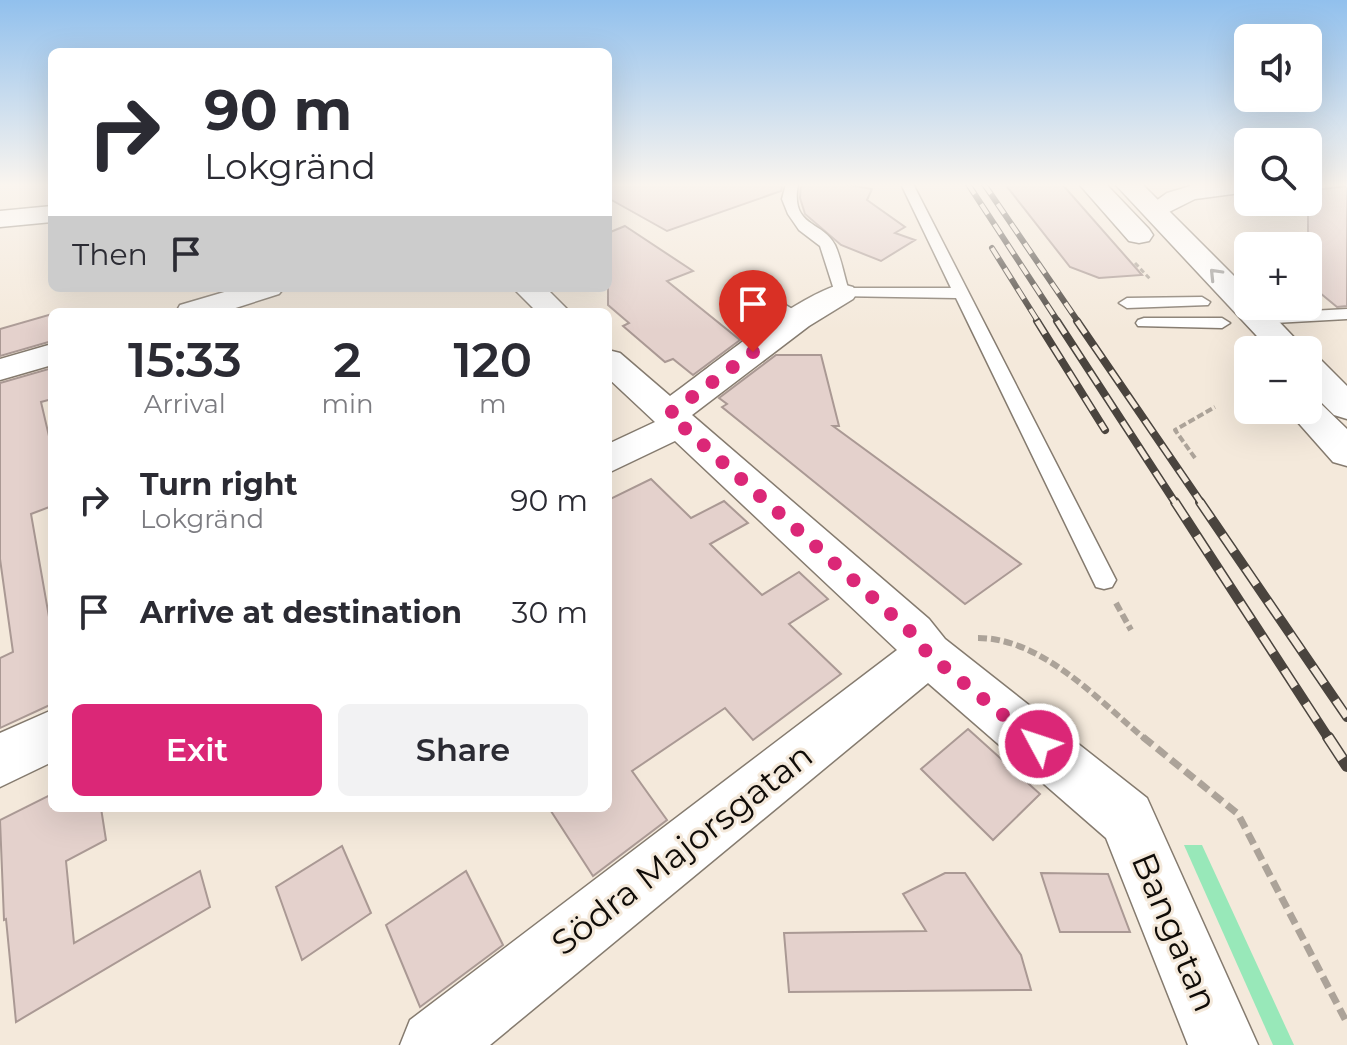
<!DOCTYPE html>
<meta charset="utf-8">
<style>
body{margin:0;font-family:Montserrat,sans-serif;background:#f2f2f3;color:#2b2b33;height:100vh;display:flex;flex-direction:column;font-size:30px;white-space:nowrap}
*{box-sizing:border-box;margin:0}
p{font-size:26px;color:#7c7c81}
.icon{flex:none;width:44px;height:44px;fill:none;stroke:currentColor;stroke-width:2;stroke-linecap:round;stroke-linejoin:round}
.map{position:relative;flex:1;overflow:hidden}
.side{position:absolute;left:48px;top:308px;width:564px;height:504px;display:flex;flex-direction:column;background:#fff;border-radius:12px;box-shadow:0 8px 32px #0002}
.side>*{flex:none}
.hud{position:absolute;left:48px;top:48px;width:564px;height:244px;border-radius:12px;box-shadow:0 8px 32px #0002;background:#fff;color:#2b2b33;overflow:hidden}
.controls{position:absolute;left:1234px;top:24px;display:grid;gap:16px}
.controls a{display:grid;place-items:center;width:88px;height:88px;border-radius:12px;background:#fff;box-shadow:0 8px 32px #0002;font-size:40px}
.pin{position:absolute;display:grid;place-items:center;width:68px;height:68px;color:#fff;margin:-82px -34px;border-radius:50% 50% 50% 0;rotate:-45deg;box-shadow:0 0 8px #0007}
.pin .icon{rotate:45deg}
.me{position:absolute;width:88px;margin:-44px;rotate:310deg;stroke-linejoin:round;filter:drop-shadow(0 0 6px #0008)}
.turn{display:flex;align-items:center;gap:28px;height:168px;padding:0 24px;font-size:36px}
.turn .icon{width:104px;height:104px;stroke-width:2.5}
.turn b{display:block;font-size:56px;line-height:68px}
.then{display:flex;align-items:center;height:76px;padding:0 24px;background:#0003;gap:16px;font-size:30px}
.eta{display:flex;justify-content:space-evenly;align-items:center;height:136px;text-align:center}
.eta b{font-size:48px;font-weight:600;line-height:56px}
.action{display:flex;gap:16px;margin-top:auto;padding:16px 24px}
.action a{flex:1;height:92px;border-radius:12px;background:#db2777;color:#fff;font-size:32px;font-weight:600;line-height:92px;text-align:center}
.action a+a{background:#f2f2f3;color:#2b2b33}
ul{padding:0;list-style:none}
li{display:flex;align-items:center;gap:24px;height:112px;padding:0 24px}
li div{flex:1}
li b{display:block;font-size:30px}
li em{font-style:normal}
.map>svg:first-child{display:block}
.green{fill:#98e8b9}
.building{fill:#e4d1cc;stroke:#aa9994;stroke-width:2}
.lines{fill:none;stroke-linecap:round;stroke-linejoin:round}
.service-casing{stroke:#857b6f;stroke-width:3}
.minor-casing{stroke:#857b6f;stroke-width:3}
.secondary-casing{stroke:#857b6f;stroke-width:3}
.path-far3{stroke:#aca399;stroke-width:3;stroke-dasharray:5 3;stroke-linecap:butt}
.path-far2{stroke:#aca399;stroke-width:4;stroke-dasharray:7 3;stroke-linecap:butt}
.path-far1{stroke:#aca399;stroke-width:6;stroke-dasharray:9 4;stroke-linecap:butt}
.path{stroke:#aca399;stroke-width:7;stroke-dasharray:12 6;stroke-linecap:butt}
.service{fill:#fff;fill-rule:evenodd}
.minor{fill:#fff;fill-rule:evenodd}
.secondary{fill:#fff;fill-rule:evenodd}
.rail-far3-casing{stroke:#4a443e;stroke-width:6}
.rail-far2-casing{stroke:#4a443e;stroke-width:8}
.rail-far1-casing{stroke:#4a443e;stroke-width:10}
.rail-casing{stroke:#4a443e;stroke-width:12}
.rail-far3{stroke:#f4e9db;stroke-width:4;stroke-dasharray:12;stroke-linecap:butt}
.rail-far2{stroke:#f4e9db;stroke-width:5;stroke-dasharray:15;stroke-linecap:butt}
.rail-far1{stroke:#f4e9db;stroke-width:7;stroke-dasharray:20;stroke-linecap:butt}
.rail{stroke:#f4e9db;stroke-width:9;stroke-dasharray:26;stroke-linecap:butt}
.oneway{stroke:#9f9e9c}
.route{stroke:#db2777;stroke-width:14;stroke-dasharray:0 25.2}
.labels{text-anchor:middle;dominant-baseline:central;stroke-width:6;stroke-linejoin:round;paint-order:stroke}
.near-street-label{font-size:34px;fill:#100c08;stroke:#f4e9db}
</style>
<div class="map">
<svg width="1347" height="1045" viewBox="0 0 1347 1045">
<rect width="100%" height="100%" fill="#f4e9db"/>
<path class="green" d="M1184,845H1202L1294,1045H1273Z"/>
<path class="building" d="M608,184H783L781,191L667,231L608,198Z
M801,184H843L872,189L867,200L905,227L895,233L915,240L881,261L841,245L805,214L800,198Z
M1005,184H1062L1142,275L1099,278L1070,267Z
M1347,186V306L1337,307L1308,283V191Z
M625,226L693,271L667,281L740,340L693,375L673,359L665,362L623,326L629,323L608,305V233Z
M52,314V341L0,356V329Z
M776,355H821L839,426H833L1021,564L965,604L722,407L727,404L719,398Z
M52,368V399L41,402L52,449V506L31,514L52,634V704L0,728V658L13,652L0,559V383Z
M651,479L691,518L724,501L748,523L710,544L762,595L799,572L828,599L789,624L841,674L753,740L725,708L632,771L667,820L593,876L549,808H608V500Z
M968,729L1040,794L993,840L921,769Z
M52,794V808H101L106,840L66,861L74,943L200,871L210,907L16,1022L6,919L4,920L0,820Z
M342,846L371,913L302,960L276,887Z
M466,871L503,945L420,1007L386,925Z
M945,873H965L1021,955L1031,990L789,992L784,933L926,931L903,894Z
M1041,873L1108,874L1130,932H1060Z"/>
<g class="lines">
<defs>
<path id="service" d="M786,184H798C790,228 822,220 835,245C841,258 844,275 848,288H951L901,184H913L1116,580L1112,587L1104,589L1096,587L956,298L836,296L820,246L799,230L788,214L782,199Z
M1202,297L1210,302L1208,305L1127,308L1119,303L1127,298Z
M779,301L804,316V322C792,325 779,315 771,306Z
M1347,309V319L1258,324L1250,319L1258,314Z
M1144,318H1222L1230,323L1222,328L1138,326L1136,323L1138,320Z"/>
<path id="minor" d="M1197,184H1248V192L1195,199L1155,219L1146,216L1142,211L1167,193Z
M52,206V222L0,227V211Z
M842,284L853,287L857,293L853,299L809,326L692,415L929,619L945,639L1147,798L1258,1045H1188L1106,838L928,683L490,1045H400L410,1020L897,650L675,441L608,473V444L655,422L608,378V350L620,353L670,396C712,366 795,296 842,284Z
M238,288H284L279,294L223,312H176L180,305Z
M513,288H546L570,312H537Z
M52,344V365L0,380V359Z
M52,710V762L0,787V733Z"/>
<path id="secondary" d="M1079,184H1106L1149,229L1153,235L1149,241L1139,243L1129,241Z
M1115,184H1142L1248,290V306H1264L1306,350H1270Z
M1308,357L1321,360L1347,386V419L1334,415L1308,389Z
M1308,399L1319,402L1347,429V466L1333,462L1287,410H1308Z"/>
</defs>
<use href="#service" class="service-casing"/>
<use href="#minor" class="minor-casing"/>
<use href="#secondary" class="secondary-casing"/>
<path class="path-far3" d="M1135,263L1150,279"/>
<path class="path-far2" d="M1195,458L1175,430L1215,407"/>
<path class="path-far1" d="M1116,603L1131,630
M978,638C1042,638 1098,700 1145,739"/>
<path class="path" d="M1143,737L1238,814L1347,1023"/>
<use href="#service" class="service"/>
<use href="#minor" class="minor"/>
<use href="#secondary" class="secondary"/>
<defs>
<path id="rail-far3" d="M968,184L1059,323
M984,184L1079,323
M992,248L1039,323"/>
<path id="rail-far2" d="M1037,321L1105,430
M1057,321L1176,504
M1077,321L1202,504"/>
<path id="rail-far1" d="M1175,502L1329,739
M1200,502L1347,717"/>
<path id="rail" d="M1328,737L1347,766"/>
</defs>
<use href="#rail-far3" class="rail-far3-casing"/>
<use href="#rail-far2" class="rail-far2-casing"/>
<use href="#rail-far1" class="rail-far1-casing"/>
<use href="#rail" class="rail-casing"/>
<use href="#rail-far3" class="rail-far3"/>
<use href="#rail-far2" class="rail-far2"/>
<use href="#rail-far1" class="rail-far1"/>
<use href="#rail" class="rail"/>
</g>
<defs><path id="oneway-chevron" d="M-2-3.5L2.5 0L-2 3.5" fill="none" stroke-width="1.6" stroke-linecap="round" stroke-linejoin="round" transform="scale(2)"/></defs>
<use class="oneway" href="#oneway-chevron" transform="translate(1215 274) rotate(-134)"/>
<linearGradient id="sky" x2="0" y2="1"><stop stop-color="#91c0ed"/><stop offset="0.56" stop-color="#faf5ef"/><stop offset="1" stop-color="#faf5ef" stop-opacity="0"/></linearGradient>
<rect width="1347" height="330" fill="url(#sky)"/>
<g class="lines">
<path class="route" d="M753,352L669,414L912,633L928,654L1039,744"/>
</g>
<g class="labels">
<g class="near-street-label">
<text transform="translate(682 849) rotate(-38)">Södra Majorsgatan</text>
<text transform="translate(1175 932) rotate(67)">Bangatan</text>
</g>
</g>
</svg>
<div class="controls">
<a><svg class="icon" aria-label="sound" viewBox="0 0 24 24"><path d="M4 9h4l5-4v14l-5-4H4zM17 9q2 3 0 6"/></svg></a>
<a><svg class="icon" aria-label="search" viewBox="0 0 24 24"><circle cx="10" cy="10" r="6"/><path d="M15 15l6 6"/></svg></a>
<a>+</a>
<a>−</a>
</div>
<div class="pin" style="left:753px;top:352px;background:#d93025"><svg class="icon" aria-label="arrive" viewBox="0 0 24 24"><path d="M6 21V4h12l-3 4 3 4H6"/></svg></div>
<svg class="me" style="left:1039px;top:744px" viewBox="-20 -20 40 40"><circle r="17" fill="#db2777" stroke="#fff" stroke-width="3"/><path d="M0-11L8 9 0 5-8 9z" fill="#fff"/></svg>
<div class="hud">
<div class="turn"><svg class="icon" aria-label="right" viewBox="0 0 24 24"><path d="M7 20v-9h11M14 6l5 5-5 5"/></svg><div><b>90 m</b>Lokgränd</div></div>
<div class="then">Then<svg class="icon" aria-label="arrive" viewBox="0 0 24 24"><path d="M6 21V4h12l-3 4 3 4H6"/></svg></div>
</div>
<section class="side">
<div class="eta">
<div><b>15:33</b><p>Arrival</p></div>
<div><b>2</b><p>min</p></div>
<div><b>120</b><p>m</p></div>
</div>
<ul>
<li><svg class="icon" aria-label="right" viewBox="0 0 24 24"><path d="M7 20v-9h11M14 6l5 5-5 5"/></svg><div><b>Turn right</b><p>Lokgränd</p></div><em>90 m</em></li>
<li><svg class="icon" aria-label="arrive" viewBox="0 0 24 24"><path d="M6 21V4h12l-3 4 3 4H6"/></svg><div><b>Arrive at destination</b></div><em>30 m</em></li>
</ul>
<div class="action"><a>Exit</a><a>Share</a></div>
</section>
</div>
